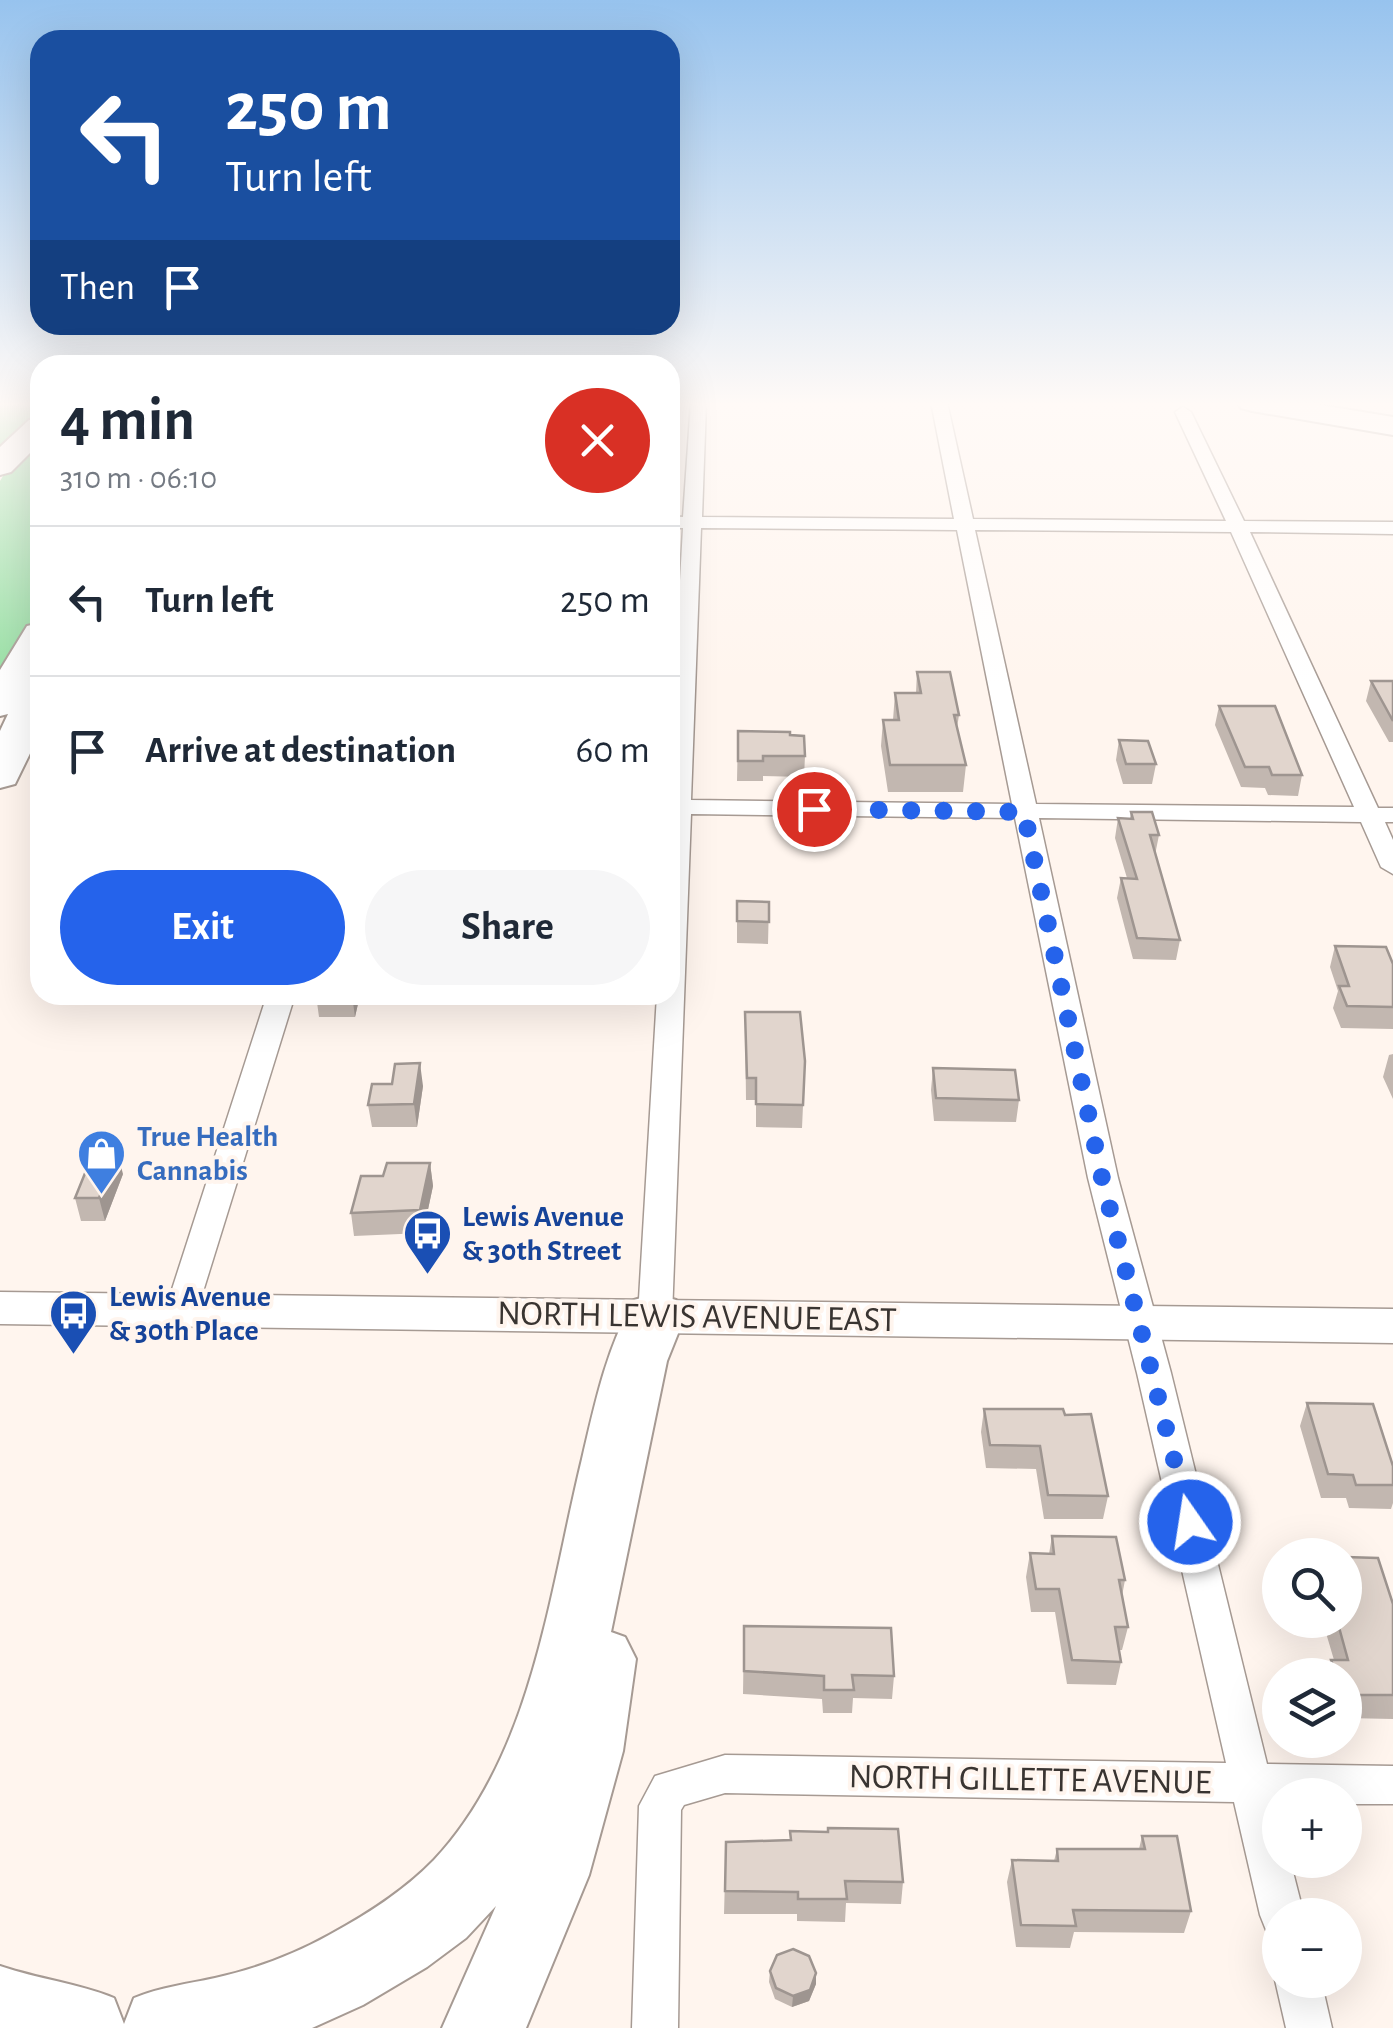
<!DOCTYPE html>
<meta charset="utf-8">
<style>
body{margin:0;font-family:"Alegreya Sans",sans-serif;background:#f6f6f7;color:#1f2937;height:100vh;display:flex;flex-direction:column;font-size:38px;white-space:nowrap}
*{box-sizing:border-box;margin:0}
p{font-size:32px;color:#747a83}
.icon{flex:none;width:55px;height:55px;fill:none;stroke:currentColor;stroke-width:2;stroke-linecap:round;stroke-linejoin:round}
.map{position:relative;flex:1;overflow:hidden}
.drawer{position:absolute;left:30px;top:355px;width:650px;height:650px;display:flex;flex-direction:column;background:#fff;border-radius:30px;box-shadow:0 10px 40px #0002}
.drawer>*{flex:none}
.hud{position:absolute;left:30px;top:30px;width:650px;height:305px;border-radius:30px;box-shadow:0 10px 40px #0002;background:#1a4fa0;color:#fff;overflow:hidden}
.buttons{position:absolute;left:1262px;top:1538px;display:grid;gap:20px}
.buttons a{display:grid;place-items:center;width:100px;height:100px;border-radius:50%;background:#fff;box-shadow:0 10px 40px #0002;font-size:50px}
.pin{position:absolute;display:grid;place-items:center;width:85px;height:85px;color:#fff;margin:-42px;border:5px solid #fff;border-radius:50%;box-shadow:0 2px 10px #0007}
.me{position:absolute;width:110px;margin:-55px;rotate:347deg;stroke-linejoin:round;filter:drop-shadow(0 0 8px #0008)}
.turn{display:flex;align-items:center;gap:35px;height:210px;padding:0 30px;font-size:45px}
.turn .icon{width:130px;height:130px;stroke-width:2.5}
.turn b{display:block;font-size:70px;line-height:85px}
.then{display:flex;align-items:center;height:95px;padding:0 30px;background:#0003;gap:20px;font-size:38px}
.round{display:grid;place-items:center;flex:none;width:105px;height:105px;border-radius:52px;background:#f6f6f7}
.headline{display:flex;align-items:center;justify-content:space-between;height:170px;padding:0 30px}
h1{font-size:60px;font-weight:700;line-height:75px}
.button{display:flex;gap:20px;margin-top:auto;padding:20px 30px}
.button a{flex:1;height:115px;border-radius:60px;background:#2563eb;color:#fff;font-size:40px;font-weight:700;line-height:115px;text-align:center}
.button a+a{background:#f6f6f7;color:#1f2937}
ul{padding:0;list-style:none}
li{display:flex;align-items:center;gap:30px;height:150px;padding:0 30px;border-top:2px solid #e0e1e3}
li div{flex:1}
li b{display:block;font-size:38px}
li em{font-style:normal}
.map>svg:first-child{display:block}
.green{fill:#97e0a4}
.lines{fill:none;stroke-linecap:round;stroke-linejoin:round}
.minor-casing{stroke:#a69a93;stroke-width:3}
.secondary-casing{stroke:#a69a93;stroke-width:3}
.motorway-casing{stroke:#a69a93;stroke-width:4}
.minor{fill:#fff;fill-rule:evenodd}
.secondary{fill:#fff;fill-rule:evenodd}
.motorway{fill:#fff;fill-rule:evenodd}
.wall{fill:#c2b7b0}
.shaded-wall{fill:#9e9590}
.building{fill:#e1d5cd;stroke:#9e9590;stroke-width:2.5}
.route{stroke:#2563eb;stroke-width:18;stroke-dasharray:0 32.4}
.labels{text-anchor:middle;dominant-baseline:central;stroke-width:8;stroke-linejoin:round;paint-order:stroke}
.shop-label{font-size:30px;font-weight:bold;fill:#366cbe;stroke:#fff5ee;text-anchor:start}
.transit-label{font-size:30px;font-weight:bold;fill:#164399;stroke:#fff5ee;text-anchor:start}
.near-street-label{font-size:35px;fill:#393431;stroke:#fff5ee}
</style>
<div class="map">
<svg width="1393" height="2028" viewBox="0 0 1393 2028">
<rect width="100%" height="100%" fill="#fff5ee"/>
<path class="green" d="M0,402H40V419L0,452Z
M40,434V610L0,670V481L11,463Z"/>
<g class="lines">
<defs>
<path id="minor" d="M691,402L706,403L702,517L954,519L931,402H947L973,519L1226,521L1175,412L1183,407L1191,412L1244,521L1393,522V534L1250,532L1378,808H1393V822H1385L1393,840V874L1381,867L1361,822L1039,818L1118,1178L1171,1373L1267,1764L1393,1766V1804H1345V1795H1280V1802H1276L1280,1860H1290L1304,1915H1280V1936L1266,1930L1260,1915L1234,1802L725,1793L684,1805L681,1810L678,2028H632L639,1806L655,1776L725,1755L1226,1763L1137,1373L1088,1178L1015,818L691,814L672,1316L667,1325L655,1328L643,1325L638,1316L657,995H670V756L683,528H670V516L683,517ZM701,528L957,530L1012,804L691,800ZM975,530L1231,532L1354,807L1036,804Z
M267,995H295L197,1311L193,1320L181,1323L169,1320L165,1311Z
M1280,1969V1980H1321L1332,2028H1286L1275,1980Z"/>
<path id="secondary" d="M0,1292L1393,1309V1343L0,1324Z"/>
<path id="motorway" d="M1237,402H1302L1393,417V435L1252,411L1241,408Z
M40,417V443L11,472L0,475V447L29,420Z
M40,623V668L34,679L40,677V733L15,784L0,788V731L8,714L0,716V670L27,626Z
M655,1294L676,1300L685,1316L667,1361L611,1632L625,1637L636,1659L623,1751L589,1875L526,2028H442L496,1906L466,1938L427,1967L363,2005L312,2028H0V1966C38,1979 77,1983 114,1998L124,2024L134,1998C161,1987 187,1984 215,1978C255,1969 293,1955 329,1935C366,1915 404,1891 434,1860C533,1754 549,1594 582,1459C595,1403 606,1350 634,1300Z"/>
</defs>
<use href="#minor" class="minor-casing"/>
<use href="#secondary" class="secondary-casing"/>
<use href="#motorway" class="motorway-casing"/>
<use href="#minor" class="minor"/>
<use href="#secondary" class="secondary"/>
<use href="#motorway" class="motorway"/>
</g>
<path class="wall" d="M917,672L959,715L957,728L966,765L963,792H888L881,746L883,720H893L895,693H916Z
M1371,681H1393V742H1389L1366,701Z
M1219,706L1302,775L1298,796L1268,795L1265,788L1241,787L1215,725Z
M738,731L790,735L805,756L804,777L763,776V781H737Z
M1119,740L1156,764L1152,784H1123L1116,760Z
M1131,812L1159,835L1155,855L1180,940L1176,960L1133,959L1117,898L1121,878H1127L1115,838L1118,818H1130Z
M737,901L769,902L768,944L737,943Z
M1335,946L1393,964V1029L1341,1028L1333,1008L1338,991L1330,967Z
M316,995H360L355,1017H319Z
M745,1012L805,1061L802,1128L756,1127V1100H746Z
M1393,1054V1099L1383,1077L1389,1055Z
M933,1068L1019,1100L1016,1122L934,1121L931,1090Z
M423,1086L417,1127H372L368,1105Z
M430,1163L433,1186L423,1233L354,1236L351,1213L383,1176Z
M123,1174L105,1221H81L75,1198Z
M1307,1403L1393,1466V1503L1391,1509L1349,1508L1346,1498H1321L1300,1426Z
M984,1409H1063L1108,1496L1103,1519H1044L1036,1469L986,1468L981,1432Z
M1052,1536L1125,1580L1122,1596L1128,1627L1122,1650H1119L1121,1662L1116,1685L1067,1684L1055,1612H1031L1026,1577L1030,1553L1049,1554Z
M1393,1604V1719L1345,1718V1675H1326L1331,1660H1334L1326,1633L1331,1620H1345Z
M744,1626L894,1676L892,1699L853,1698L852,1713H823L822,1699L743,1694Z
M790,1831L903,1882L901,1904L846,1903L845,1922L797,1921V1914H724L726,1842L790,1840Z
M1142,1836L1191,1911L1184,1933L1074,1932L1070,1948L1016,1947L1007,1882L1012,1860L1054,1861L1057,1849H1139Z
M770,1971L816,1973V1984L809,2001L792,2007L775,1999L769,1982Z"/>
<path class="shaded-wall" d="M352,995H360L355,1017Z
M420,1063L423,1086L417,1127L414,1104Z
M117,1151L123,1174L105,1221L99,1198Z
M430,1163L433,1186L423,1233L420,1210Z
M816,1973V1984L809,2001L792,2007L793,1996Z"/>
<path class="building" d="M917,672H950L959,715H954L966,765H890L883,720H899L895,693H921Z
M1371,681H1393V721Z
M1219,706H1275L1302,775H1272L1269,767H1245Z
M738,731L790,732V735L804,736L805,756H763V761H738Z
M1119,740L1148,741L1156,764H1126Z
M1131,812H1152L1159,835H1150L1180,940L1137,938L1121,878L1137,879L1118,818L1133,819Z
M737,901L769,902V922L737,921Z
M1335,946L1386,947L1393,964V1007L1347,1006L1339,986H1349Z
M745,1012H800L805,1061L803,1105L756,1104V1078H747Z
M420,1063L414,1104L368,1105L372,1084H392L395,1064Z
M933,1068L1015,1070L1019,1100L936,1098Z
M94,1151H117L99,1198H75Z
M387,1163H430L420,1210L351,1213L361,1176H383Z
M1307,1403L1373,1404L1393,1466V1485H1356L1353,1475L1328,1474Z
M984,1409H1063L1065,1415L1091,1414L1108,1496L1048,1495L1040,1446L990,1445Z
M1052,1536L1116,1537L1125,1580H1119L1128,1627H1115L1121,1662L1072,1660L1059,1589H1036L1030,1553L1054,1554Z
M1345,1557L1378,1558L1393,1604V1695H1345V1675H1336L1331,1660H1348L1337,1620H1345Z
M744,1626L891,1628L894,1676L852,1675L854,1690H824V1676L744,1671Z
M828,1828L898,1829L903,1882L845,1881L847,1899H798V1892L725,1891L726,1842L791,1840L790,1831L828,1832Z
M1142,1836H1177L1191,1911L1073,1910L1076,1926L1021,1925L1012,1860L1058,1861L1057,1849H1145Z
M793,1949L809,1956L816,1973L810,1990L793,1996L776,1988L770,1971L777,1955Z"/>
<linearGradient id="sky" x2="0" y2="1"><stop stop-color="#97c3ee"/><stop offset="0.59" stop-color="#fffaf7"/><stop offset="1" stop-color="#fffaf7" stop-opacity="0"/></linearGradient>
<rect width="1393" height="685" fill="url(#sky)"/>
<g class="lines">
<path class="route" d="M814,809L1024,812L1102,1178L1190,1522"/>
</g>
<defs>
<symbol id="shop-pin" viewBox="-11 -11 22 30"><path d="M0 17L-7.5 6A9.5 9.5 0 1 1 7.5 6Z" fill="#3f7fe0" stroke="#fff5ee"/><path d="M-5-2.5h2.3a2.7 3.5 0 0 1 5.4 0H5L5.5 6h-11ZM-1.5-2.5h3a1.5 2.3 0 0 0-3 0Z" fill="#fff"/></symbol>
<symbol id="bus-pin" viewBox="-11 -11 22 30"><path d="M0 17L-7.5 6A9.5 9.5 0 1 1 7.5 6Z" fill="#1a4fb4" stroke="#fff5ee"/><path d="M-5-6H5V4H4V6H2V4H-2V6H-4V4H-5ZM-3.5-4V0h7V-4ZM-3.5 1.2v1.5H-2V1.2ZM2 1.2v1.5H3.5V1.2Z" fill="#fff"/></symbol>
</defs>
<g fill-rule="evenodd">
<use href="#shop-pin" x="74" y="1126" width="55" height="75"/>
<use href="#bus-pin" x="400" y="1206" width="55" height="75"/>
<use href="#bus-pin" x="46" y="1286" width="55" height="75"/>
</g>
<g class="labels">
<g class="shop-label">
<text x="137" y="1137">True Health<tspan x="137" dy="34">Cannabis</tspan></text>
</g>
<g class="transit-label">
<text x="462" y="1217">Lewis Avenue<tspan x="462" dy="34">&amp; 30th Street</tspan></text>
<text x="109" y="1297">Lewis Avenue<tspan x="109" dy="34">&amp; 30th Place</tspan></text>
</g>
<g class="near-street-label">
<text transform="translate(697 1317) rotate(1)">NORTH LEWIS AVENUE EAST</text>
<text transform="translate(1030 1780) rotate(1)">NORTH GILLETTE AVENUE</text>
</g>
</g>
</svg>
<div class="buttons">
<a><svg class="icon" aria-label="search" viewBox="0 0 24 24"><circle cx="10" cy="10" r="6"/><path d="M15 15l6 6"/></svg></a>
<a><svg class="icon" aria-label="layers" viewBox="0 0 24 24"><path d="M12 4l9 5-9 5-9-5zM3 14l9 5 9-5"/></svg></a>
<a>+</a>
<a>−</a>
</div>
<div class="pin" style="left:814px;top:809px;background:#d93025"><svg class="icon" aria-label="arrive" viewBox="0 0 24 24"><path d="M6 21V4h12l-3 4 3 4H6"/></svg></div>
<svg class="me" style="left:1190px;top:1522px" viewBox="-20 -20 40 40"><circle r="17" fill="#2563eb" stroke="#fff" stroke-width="3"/><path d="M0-11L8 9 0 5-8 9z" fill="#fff"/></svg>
<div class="hud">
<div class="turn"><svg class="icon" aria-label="left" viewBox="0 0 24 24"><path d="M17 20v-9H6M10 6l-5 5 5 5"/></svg><div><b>250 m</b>Turn left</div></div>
<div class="then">Then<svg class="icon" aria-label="arrive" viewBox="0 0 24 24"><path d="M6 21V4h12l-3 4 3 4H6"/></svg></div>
</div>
<section class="drawer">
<div class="headline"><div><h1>4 min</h1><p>310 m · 06:10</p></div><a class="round" style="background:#d93025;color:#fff"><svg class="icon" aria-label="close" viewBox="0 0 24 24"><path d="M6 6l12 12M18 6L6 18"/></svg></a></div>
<ul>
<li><svg class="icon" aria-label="left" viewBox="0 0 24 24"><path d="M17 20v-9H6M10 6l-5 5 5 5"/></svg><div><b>Turn left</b></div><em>250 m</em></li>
<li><svg class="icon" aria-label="arrive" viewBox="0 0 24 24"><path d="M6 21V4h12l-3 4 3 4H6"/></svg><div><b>Arrive at destination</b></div><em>60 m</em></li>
</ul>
<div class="button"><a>Exit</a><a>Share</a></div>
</section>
</div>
